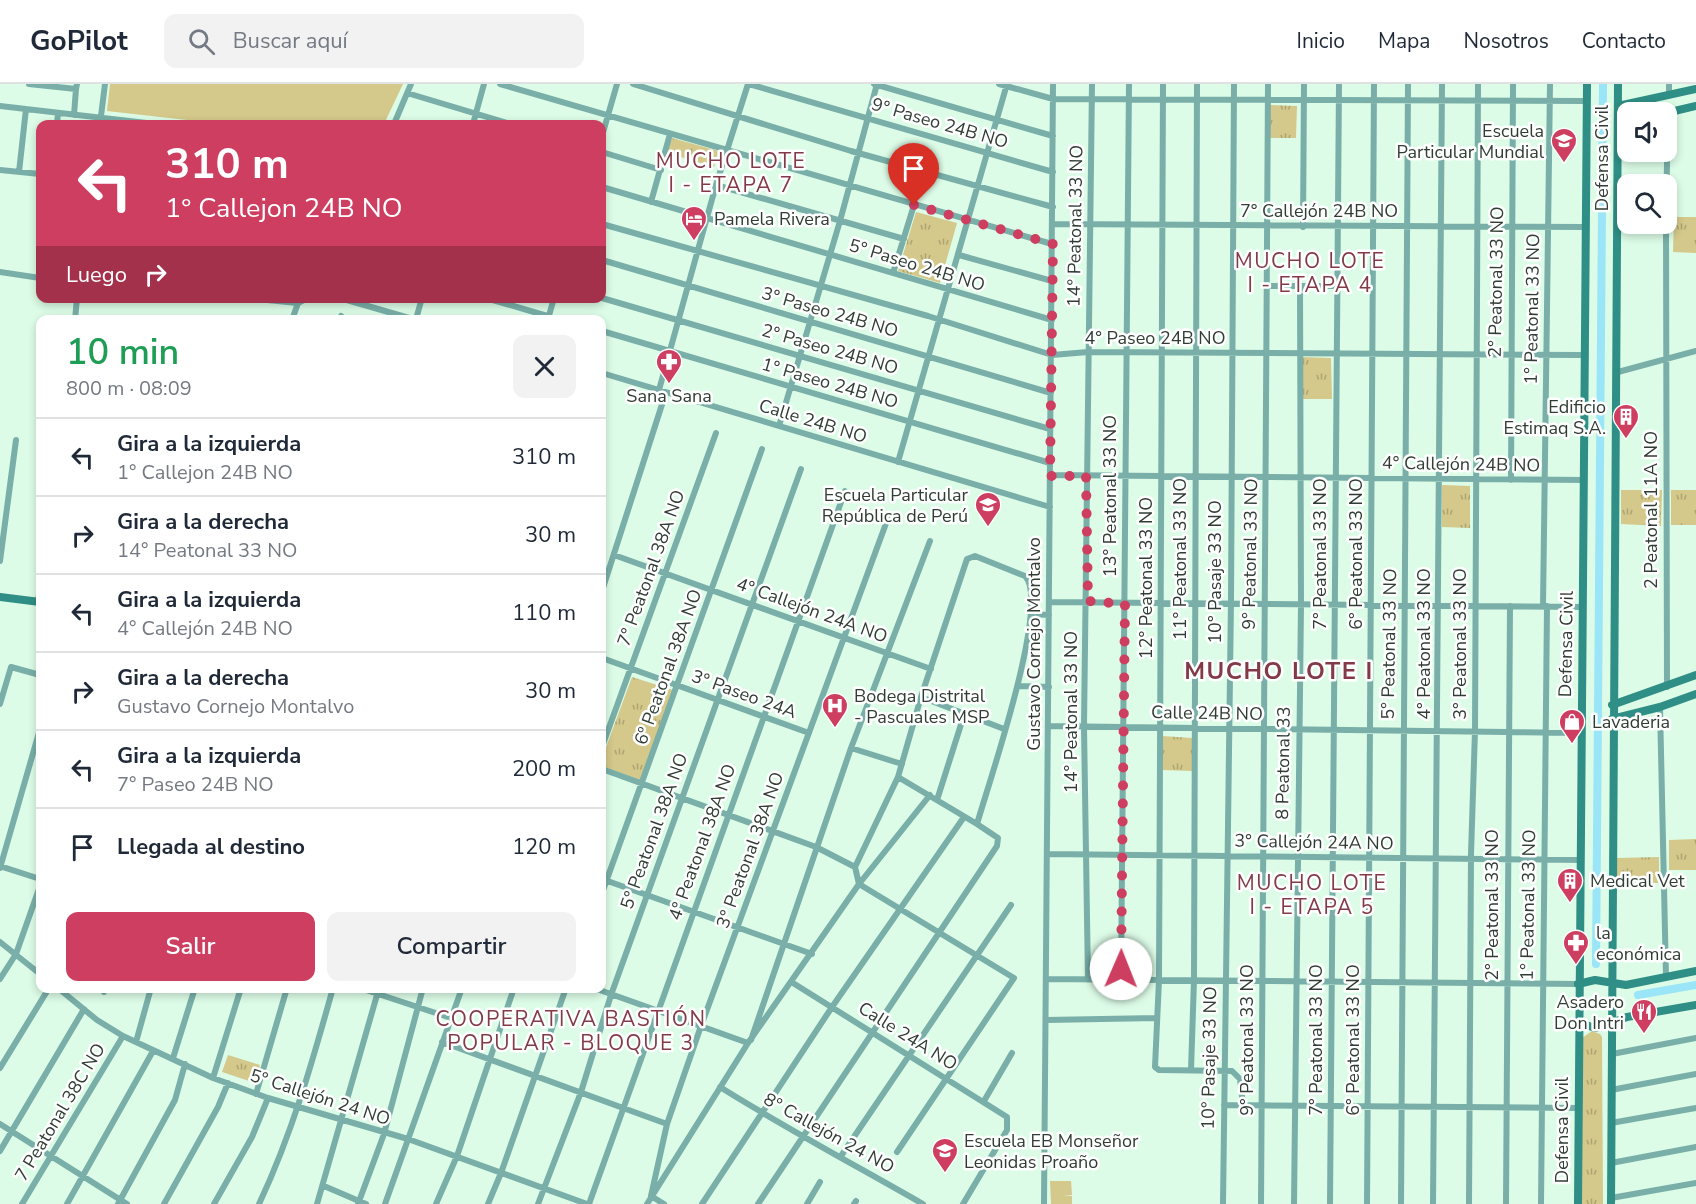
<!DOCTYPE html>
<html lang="es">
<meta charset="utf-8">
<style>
body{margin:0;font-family:"Nunito Sans",sans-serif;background:#f2f2f3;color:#1f2937;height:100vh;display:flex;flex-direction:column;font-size:22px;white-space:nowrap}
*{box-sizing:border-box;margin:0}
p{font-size:20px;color:#747a83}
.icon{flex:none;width:33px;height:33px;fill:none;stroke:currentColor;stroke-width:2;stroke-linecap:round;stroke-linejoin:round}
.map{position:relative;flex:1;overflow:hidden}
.side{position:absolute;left:36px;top:231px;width:570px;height:678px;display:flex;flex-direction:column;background:#fff;border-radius:12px;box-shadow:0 3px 9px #0003}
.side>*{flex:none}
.banner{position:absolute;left:36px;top:36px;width:570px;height:183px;border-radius:12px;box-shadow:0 3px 9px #0003;background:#cd3e60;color:#fff;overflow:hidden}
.controls{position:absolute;left:1617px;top:18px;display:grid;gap:12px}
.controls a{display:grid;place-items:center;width:60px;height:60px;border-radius:12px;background:#fff;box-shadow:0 3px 9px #0003;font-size:30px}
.pin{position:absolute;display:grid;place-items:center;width:51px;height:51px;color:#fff;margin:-62px -26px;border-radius:50% 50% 50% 0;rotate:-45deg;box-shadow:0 0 6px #0007}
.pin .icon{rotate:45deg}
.me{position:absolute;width:66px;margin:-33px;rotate:1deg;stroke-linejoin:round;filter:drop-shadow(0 0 4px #0008)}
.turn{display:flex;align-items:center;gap:21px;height:126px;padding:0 30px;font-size:27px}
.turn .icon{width:78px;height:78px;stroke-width:2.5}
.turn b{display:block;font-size:42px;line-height:51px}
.then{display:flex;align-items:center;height:57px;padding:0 30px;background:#0003;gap:12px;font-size:22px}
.round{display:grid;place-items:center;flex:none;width:63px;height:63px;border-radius:12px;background:#f2f2f3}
.headline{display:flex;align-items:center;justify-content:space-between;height:102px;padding:0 30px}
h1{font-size:36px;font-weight:600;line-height:45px;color:#1e9e55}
.action{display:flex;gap:12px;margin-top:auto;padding:12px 30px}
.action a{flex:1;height:69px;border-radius:12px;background:#cd3e60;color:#fff;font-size:24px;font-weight:600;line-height:69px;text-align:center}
.action a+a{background:#f2f2f3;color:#1f2937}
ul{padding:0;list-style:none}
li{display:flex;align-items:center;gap:18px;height:78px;padding:0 30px;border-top:2px solid #e0e1e3}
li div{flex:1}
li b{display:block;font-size:22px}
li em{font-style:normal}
header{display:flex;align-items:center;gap:36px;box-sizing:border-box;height:84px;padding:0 30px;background:#fff;border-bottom:2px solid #e0e1e3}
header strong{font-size:28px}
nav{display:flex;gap:33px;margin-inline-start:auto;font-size:21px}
.search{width:420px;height:54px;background:#f2f2f3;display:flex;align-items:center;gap:15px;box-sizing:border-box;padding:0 21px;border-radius:12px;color:#747a83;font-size:22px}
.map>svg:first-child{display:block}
.park{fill:url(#park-tufts)}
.pitch{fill:#d4c88a}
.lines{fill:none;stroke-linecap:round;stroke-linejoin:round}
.canal{stroke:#9ae5f7;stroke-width:8}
.street{stroke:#79afa8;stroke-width:6}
.secondary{stroke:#2f8e85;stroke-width:8}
.route{stroke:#cd3e60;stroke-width:10;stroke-dasharray:0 18}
.labels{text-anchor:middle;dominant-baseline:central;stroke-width:5;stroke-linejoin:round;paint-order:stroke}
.street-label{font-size:18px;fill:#303d35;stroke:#fff}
.poi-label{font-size:18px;fill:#303d35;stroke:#fff;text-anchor:start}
.quarter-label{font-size:21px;letter-spacing:1.5px;fill:#823a47;stroke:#fff}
.district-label{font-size:24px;font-weight:bold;letter-spacing:1.5px;fill:#823a47;stroke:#fff}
</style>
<header>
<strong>GoPilot</strong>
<div class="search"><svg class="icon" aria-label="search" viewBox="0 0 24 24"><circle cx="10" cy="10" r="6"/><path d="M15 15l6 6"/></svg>Buscar aquí</div>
<nav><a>Inicio</a><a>Mapa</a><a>Nosotros</a><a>Contacto</a></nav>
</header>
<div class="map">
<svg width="1696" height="1120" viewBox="0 0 1696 1120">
<defs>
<pattern id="park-tufts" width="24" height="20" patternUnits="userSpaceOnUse" patternTransform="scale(1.5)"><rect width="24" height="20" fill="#d4c88a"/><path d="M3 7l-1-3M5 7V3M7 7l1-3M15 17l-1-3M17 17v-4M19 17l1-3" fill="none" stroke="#aca472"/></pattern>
</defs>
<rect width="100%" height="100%" fill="#dcfce7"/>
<path class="park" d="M1269,21L1297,22L1296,54H1270Z
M672,54L719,67L714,83L667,69Z
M916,128L957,139L940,199L898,187Z
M1674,133H1696V169L1673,168Z
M1302,273L1331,274L1332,315H1302Z
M1442,401L1470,402V444L1442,443Z
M1621,406H1662L1661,442L1621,440Z
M1671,406H1696V441H1671Z
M632,593L673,606L640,696L602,682V674Z
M1162,652L1193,654L1192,687L1162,686Z
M1696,755V786H1669V756Z
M1659,773V799L1616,798L1617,774Z
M1592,947L1600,950L1602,953L1603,1120H1580L1582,954Z
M228,971L260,981L255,999L222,988Z"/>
<path class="pitch" d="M110,0H403L384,40H222L107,27Z
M1050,1097H1071L1072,1111H1063L1072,1112V1120H1051Z"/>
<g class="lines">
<path class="canal" d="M1596,880L1603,0
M1638,911L1696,901"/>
<path class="street" d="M29,0L76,5L77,0
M500,0L1052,160
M633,0L851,67L1053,123
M749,0L1053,88
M874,0L1053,52
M999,0L1053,15L1587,17
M1163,0L1159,896L1155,983L1159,986L1232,987L1240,995L1243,1021
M407,9L510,40
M1669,11V0
M0,22L155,40
M74,31L76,5
M57,40L58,29
M100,40L105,0
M394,40L411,0
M473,40L484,0
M602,52L617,0
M602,68L661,86
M0,86L40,90
M19,88L26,25
M716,101L904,155
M602,103L1052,236
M651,118L670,50
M1666,131L1668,28
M602,140L928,232L1052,271L1088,268L1583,271
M1053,140L1586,143
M1666,140L1667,603
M1303,143L1304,0
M959,171L1052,197
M602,176L1051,309
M0,188L40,194
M893,189L914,121
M1268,202H1336
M245,214L298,219L308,214
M340,214L416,236
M486,214L561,236
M602,214L1050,345
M416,235L422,214
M548,235L554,214
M75,236L77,214
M292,236L298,219
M339,236L341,232
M602,247L1050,379
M1618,288L1696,267
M602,289L1050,423
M659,306L716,101L748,0
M779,342L840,137L877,0
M898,378L1007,0
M1050,391L1584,396
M1511,396L1513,0
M614,471L931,585
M0,477L16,356
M602,507L666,308
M38,518L40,502
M1049,518L1583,523
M1543,522L1550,0
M1031,530L1049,531
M602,574L809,649
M1019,602L1049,603
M921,613L1004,645
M0,620L11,583L40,591
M1660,623L1666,893
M1048,642L1581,649
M602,663L716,349
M851,664L902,680
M602,685L816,763L855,783
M937,716L964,631
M1047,770L1581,776
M0,782L40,795
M0,784L40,645
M602,795L812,870
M859,800L855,783L898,693L921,613L967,475L975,472L1025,492C1051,519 988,701 977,740L898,693
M859,800L1014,894L897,1068
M602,809L762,365
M0,858L40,890
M0,895L16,870L40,802
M1047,895L1578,900
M1088,896L1084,643L1092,0
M1121,896L1129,0
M793,899L1007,1033V1046L963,1120
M58,904L97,936L123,952L213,994L268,1014L408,1055L587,1120
M360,904L451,934
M594,904L748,959
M104,908L105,904
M1046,936L1157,934
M751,956L851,664L930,457
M136,958L151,904
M442,958L667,1040
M1612,970L1696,954
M173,974L195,904
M0,984L49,904
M1191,986L1194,896L1197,0
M213,994L241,904
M720,1003C787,1045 855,1081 923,1120
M1611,1006L1696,990
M256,1010L287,904
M984,1017L1012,969
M1224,1021L1579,1024
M1611,1039L1696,1024
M0,1040L127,1120
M0,1067L84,925
M841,1072L1011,821
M1611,1079L1696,1063
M324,1102L366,1120
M651,1112L667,1040L701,942L888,434
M651,1112L664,1120
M1611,1114L1696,1099
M22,1120L123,952
M67,1120L153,967
M118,1120L175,1016L185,980
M164,1120L218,1023L228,999
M214,1120L252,1053L268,1014
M259,1120C292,1050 312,979 333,904
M317,1120L379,904
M358,1120L384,1050L423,904
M385,1120L462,904
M436,1120L457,1072L514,904
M488,1120L501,1089L566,904
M538,1120L581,1008L611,911L801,385
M589,1120L845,407
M647,1120L748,959L859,800L930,711
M702,1120L832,923L964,733
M758,1120L997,762L998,754L977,740
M807,1120L820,1098
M854,1120L856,1117
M1044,1120L1053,0
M1223,1120L1231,516L1234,0
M1261,1120L1268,0
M1294,1120L1301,521L1300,202
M1330,1120L1339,0
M1367,1120L1374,0
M1401,1120L1408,0
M1433,1120L1442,0
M1469,1120L1471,770L1475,647L1478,0
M1506,1120L1510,522
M1541,1120L1547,522"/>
<path class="secondary" d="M1618,22L1696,5
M1666,29L1696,22
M1618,39L1628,37
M0,513L40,518
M1612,621L1696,591
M1612,635L1660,623L1696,610
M1578,900L1595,896L1626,901L1696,887
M1580,939L1595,944L1604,942L1627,933L1696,921
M1578,1120L1587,0
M1611,1120L1618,0"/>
</g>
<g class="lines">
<path class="route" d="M914,121L1053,160L1050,392H1086L1088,517L1125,520L1121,885"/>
</g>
<defs>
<symbol id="school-pin" viewBox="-11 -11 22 30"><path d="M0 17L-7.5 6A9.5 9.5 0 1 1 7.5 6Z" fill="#cd3e60" stroke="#fff"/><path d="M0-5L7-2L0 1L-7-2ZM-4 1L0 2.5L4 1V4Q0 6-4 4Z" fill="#fff"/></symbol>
<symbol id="hotel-pin" viewBox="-11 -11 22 30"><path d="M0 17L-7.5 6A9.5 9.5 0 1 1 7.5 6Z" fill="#cd3e60" stroke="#fff"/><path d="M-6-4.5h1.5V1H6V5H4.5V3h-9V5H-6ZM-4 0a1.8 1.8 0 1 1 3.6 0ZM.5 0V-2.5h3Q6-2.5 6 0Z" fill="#fff"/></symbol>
<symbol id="pharmacy-pin" viewBox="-11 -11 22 30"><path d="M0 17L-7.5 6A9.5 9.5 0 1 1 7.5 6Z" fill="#cd3e60" stroke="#fff"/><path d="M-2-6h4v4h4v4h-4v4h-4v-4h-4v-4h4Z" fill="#fff"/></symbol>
<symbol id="building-pin" viewBox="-11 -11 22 30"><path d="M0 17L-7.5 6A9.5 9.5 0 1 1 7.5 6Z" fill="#cd3e60" stroke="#fff"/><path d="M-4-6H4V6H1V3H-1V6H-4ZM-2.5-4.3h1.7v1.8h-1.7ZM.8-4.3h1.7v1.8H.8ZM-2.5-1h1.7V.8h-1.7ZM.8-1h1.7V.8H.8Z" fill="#fff"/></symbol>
<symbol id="hospital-pin" viewBox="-11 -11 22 30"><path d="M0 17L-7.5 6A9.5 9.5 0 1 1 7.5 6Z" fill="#cd3e60" stroke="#fff"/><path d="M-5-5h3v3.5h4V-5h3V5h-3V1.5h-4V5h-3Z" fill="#fff"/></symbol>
<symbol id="shop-pin" viewBox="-11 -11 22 30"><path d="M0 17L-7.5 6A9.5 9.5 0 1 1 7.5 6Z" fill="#cd3e60" stroke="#fff"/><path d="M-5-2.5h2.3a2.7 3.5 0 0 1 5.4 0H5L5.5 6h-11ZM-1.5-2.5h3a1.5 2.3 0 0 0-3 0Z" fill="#fff"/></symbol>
<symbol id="restaurant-pin" viewBox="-11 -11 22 30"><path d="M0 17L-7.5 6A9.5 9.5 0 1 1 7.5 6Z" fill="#cd3e60" stroke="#fff"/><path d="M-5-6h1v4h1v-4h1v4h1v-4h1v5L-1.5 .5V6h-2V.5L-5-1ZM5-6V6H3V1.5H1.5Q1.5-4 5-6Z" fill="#fff"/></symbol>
</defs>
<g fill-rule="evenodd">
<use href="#school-pin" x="1549" y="42" width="30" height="40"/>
<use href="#hotel-pin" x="679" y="120" width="30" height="40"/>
<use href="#pharmacy-pin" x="654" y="263" width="30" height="40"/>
<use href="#building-pin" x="1611" y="318" width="30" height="40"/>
<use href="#school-pin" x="973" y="406" width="30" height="40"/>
<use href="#hospital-pin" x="820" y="607" width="30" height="40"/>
<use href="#shop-pin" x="1557" y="623" width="30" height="40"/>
<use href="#building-pin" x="1555" y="782" width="30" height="40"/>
<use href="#pharmacy-pin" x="1561" y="844" width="30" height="40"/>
<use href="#restaurant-pin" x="1629" y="913" width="30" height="40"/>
<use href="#school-pin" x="930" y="1052" width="30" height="40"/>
</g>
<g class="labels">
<g class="street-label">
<text transform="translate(940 39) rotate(16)">9° Paseo 24B NO</text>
<text transform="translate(1602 74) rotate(-90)">Defensa Civil</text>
<text x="1319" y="127">7° Callejón 24B NO</text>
<text transform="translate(1075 142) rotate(-89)">14° Peatonal 33 NO</text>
<text transform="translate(917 181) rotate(17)">5° Paseo 24B NO</text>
<text transform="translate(1496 198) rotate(-89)">2° Peatonal 33 NO</text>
<text transform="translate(1532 225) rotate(-89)">1° Peatonal 33 NO</text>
<text transform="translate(830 228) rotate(16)">3° Paseo 24B NO</text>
<text x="1155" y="254">4° Paseo 24B NO</text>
<text transform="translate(830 265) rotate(16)">2° Paseo 24B NO</text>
<text transform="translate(830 299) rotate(16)">1° Paseo 24B NO</text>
<text transform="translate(813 337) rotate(17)">Calle 24B NO</text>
<text transform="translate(1461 380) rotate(1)">4° Callejón 24B NO</text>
<text transform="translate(1110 412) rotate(-90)">13° Peatonal 33 NO</text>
<text transform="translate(1651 426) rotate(-90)">2 Peatonal 11A NO</text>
<text transform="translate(1250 470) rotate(-89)">9° Peatonal 33 NO</text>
<text transform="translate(1320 470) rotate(-90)">7° Peatonal 33 NO</text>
<text transform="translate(1356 470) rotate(-90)">6° Peatonal 33 NO</text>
<text transform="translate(1180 475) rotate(-90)">11° Peatonal 33 NO</text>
<text transform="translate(651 484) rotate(-70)">7° Peatonal 38A NO</text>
<text transform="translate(1215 488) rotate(-90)">10° Pasaje 33 NO</text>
<text transform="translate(1146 494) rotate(-90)">12° Peatonal 33 NO</text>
<text transform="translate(812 526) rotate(20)">4° Callejón 24A NO</text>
<text transform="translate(1034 560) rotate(-90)">Gustavo Cornejo Montalvo</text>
<text transform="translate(1389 560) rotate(-89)">5° Peatonal 33 NO</text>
<text transform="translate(1424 560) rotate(-90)">4° Peatonal 33 NO</text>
<text transform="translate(1460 560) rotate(-90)">3° Peatonal 33 NO</text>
<text transform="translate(1566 560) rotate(-89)">Defensa Civil</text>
<text transform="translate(668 583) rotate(-70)">6º Peatonal 38A NO</text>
<text transform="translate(744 610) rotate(20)">3° Paseo 24A</text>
<text transform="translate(1071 628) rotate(-90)">14° Peatonal 33 NO</text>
<text transform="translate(1207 629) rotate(1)">Calle 24B NO</text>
<text transform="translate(1283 679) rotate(-89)">8 Peatonal 33</text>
<text transform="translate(654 747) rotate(-70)">5° Peatonal 38A NO</text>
<text transform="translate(702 758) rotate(-70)">4° Peatonal 38A NO</text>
<text transform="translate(1314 758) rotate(1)">3° Callejón 24A NO</text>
<text transform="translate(750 766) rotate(-70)">3° Peatonal 38A NO</text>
<text transform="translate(1492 821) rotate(-90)">2° Peatonal 33 NO</text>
<text transform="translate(1528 821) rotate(-89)">1° Peatonal 33 NO</text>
<text transform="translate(908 952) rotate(32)">Calle 24A NO</text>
<text transform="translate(1247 956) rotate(-90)">9° Peatonal 33 NO</text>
<text transform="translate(1316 956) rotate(-90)">7° Peatonal 33 NO</text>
<text transform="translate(1353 956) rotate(-90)">6° Peatonal 33 NO</text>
<text transform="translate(1209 974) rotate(-89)">10° Pasaje 33 NO</text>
<text transform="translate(320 1013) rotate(18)">5° Callejón 24 NO</text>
<text transform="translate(60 1028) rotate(-59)">7 Peatonal 38C NO</text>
<text transform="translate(1562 1046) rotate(-90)">Defensa Civil</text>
<text transform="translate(829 1049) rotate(29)">8° Callejón 24 NO</text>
</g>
<g class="poi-label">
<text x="1544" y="47" text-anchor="end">Escuela<tspan x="1544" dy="21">Particular Mundial</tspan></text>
<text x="714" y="135">Pamela Rivera</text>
<text x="669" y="312" text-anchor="middle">Sana Sana</text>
<text x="1606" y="323" text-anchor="end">Edificio<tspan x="1606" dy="21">Estimaq S.A.</tspan></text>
<text x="968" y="411" text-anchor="end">Escuela Particular<tspan x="968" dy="21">República de Perú</tspan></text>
<text x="854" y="612">Bodega Distrital<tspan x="854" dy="21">- Pascuales MSP</tspan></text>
<text x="1592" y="638">Lavaderia</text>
<text x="1590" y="797">Medical Vet</text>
<text x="1596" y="849">la<tspan x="1596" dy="21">económica</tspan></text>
<text x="1624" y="918" text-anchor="end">Asadero<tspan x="1624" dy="21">Don Intri</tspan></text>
<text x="964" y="1057">Escuela EB Monseñor<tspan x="964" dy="21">Leonidas Proaño</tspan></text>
</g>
<g class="quarter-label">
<text x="731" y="77">MUCHO LOTE<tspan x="731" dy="24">I - ETAPA 7</tspan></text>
<text x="1310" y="177">MUCHO LOTE<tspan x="1310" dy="24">I - ETAPA 4</tspan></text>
<text x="1312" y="799">MUCHO LOTE<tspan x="1312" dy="24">I - ETAPA 5</tspan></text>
<text x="571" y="935">COOPERATIVA BASTIÓN<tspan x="571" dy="24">POPULAR - BLOQUE 3</tspan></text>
</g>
<g class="district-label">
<text x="1279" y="587">MUCHO LOTE I</text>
</g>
</g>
</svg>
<div class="controls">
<a><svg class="icon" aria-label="sound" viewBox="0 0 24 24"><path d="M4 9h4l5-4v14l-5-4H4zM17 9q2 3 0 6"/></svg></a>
<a><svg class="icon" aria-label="search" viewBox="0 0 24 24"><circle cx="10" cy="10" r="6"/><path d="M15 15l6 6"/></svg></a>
</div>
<div class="pin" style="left:914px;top:121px;background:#d93025"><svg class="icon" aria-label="arrive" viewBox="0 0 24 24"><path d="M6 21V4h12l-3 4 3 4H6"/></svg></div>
<svg class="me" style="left:1121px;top:885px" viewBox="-20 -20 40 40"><circle r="19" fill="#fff"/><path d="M0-13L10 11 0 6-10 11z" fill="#cd3e60"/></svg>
<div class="banner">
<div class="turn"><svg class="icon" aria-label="left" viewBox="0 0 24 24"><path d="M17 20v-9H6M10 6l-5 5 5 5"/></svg><div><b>310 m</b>1° Callejon 24B NO</div></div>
<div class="then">Luego<svg class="icon" aria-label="right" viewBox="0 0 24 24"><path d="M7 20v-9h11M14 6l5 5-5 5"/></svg></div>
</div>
<section class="side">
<div class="headline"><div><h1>10 min</h1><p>800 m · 08:09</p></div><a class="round"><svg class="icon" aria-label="close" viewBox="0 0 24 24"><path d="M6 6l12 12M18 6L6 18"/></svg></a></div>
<ul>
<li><svg class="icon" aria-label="left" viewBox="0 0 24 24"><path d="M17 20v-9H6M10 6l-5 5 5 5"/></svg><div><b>Gira a la izquierda</b><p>1° Callejon 24B NO</p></div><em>310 m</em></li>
<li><svg class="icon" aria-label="right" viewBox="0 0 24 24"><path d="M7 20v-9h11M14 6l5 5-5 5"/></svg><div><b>Gira a la derecha</b><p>14° Peatonal 33 NO</p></div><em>30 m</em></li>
<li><svg class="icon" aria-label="left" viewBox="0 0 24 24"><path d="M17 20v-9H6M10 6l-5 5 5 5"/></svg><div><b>Gira a la izquierda</b><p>4° Callejón 24B NO</p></div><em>110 m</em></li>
<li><svg class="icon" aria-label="right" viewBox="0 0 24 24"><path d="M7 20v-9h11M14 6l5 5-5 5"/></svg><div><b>Gira a la derecha</b><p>Gustavo Cornejo Montalvo</p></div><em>30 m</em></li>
<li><svg class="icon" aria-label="left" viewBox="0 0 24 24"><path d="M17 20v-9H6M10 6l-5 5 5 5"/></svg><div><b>Gira a la izquierda</b><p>7° Paseo 24B NO</p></div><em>200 m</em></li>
<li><svg class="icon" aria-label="arrive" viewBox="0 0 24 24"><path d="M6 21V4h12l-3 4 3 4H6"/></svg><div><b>Llegada al destino</b></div><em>120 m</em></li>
</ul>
<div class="action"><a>Salir</a><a>Compartir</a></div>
</section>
</div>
